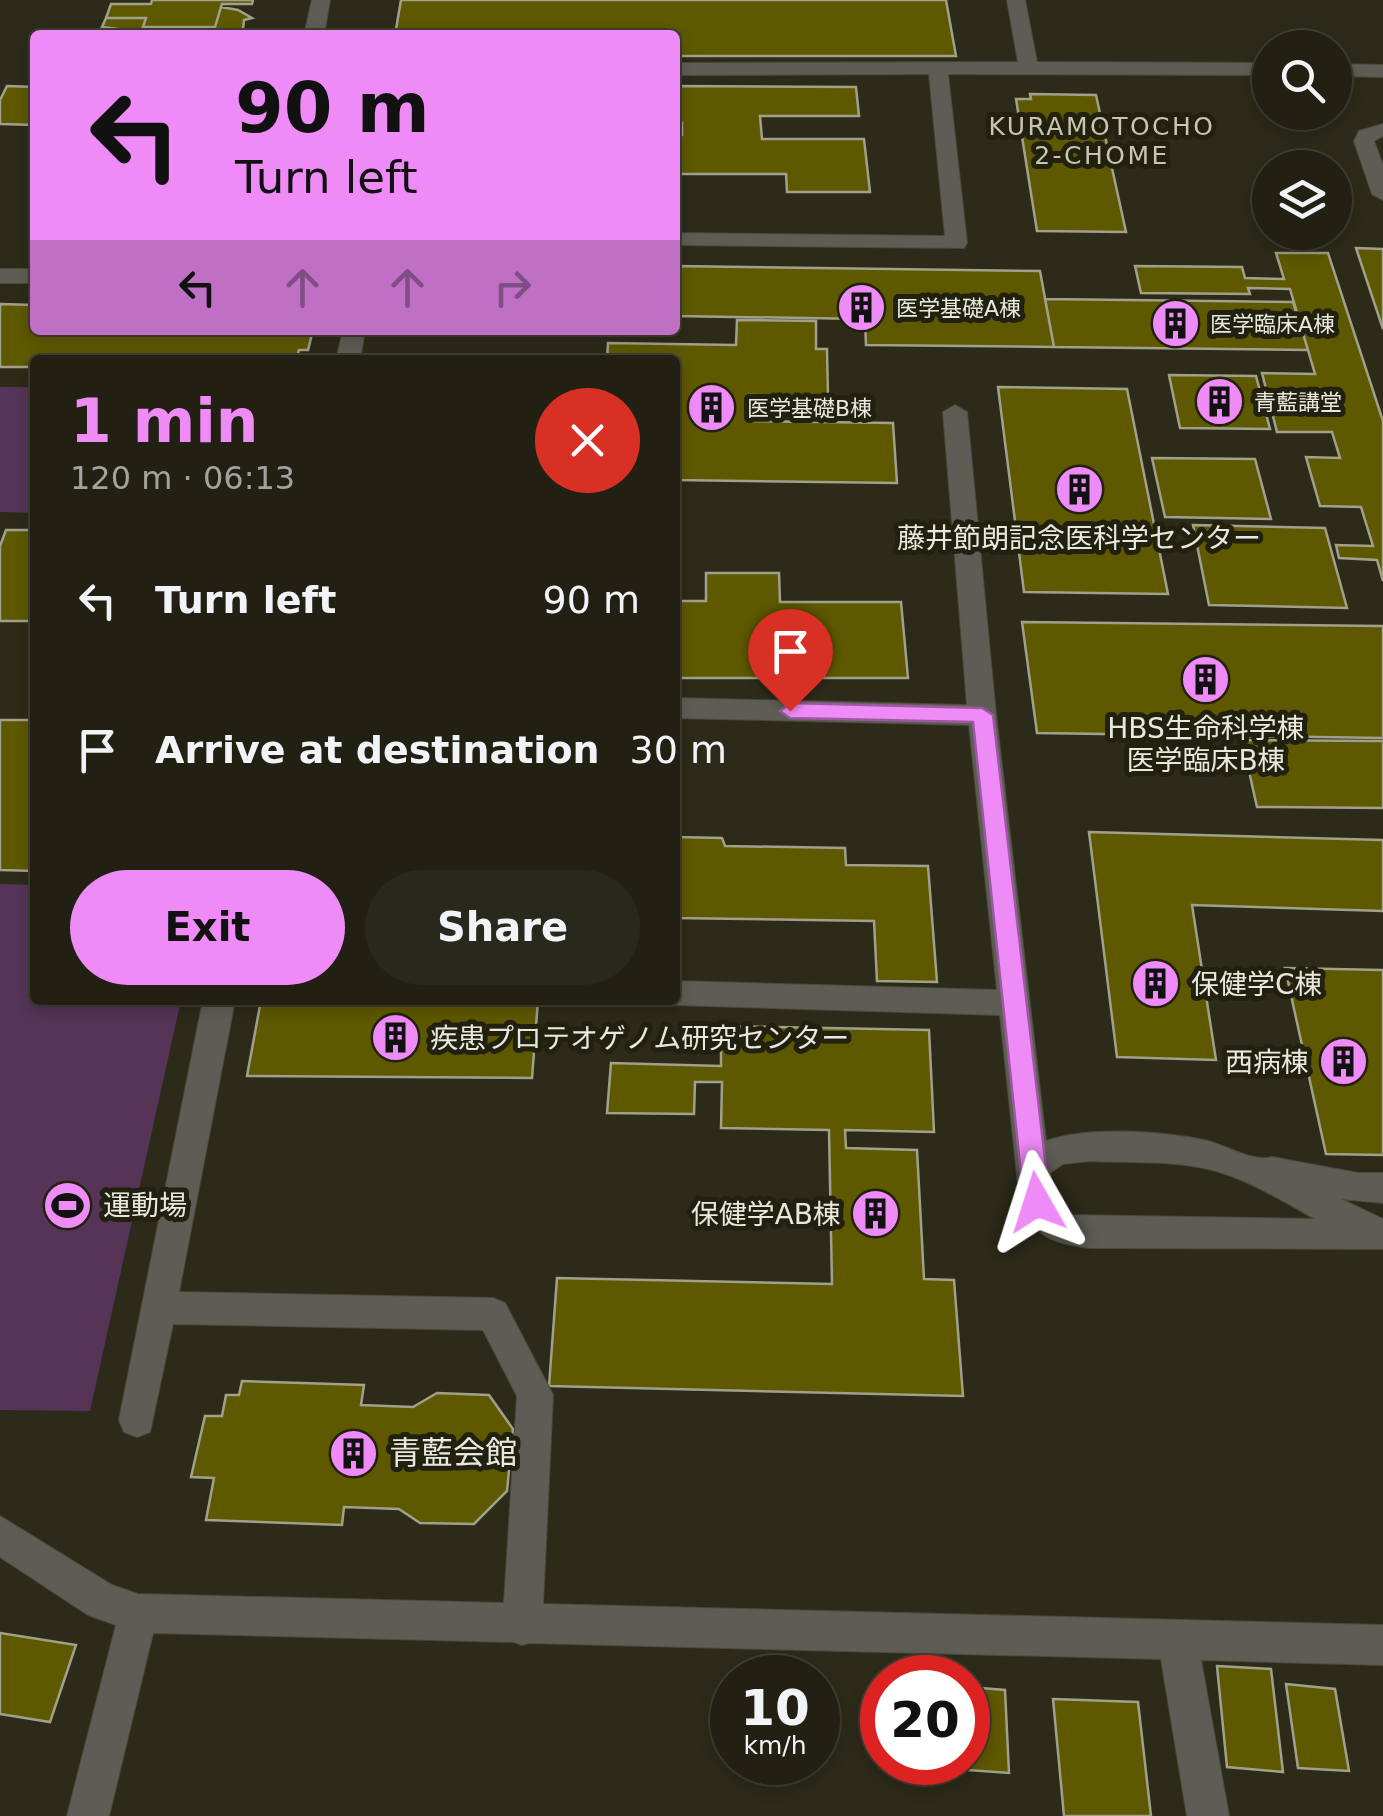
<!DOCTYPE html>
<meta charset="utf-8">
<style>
body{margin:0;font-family:"DejaVu Sans","Noto Sans JP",sans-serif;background:#29281c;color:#f1f3f6;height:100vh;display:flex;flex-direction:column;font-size:38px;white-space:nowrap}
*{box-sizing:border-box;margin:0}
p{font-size:32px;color:#a2a3a0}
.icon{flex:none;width:55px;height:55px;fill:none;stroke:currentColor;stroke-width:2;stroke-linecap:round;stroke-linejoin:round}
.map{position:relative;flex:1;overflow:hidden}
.details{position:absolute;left:30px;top:355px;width:650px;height:650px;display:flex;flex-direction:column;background:#212013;border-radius:10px;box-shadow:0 5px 15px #0003,0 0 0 2px #3e3e33}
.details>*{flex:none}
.banner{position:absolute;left:30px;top:30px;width:650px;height:305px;border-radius:10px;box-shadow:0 5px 15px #0003,0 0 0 2px #3e3e33;background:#ef8bf6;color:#111;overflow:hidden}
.buttons{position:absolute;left:1252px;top:30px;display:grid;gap:20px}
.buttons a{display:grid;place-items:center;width:100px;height:100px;border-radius:50%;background:#212013;box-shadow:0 5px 15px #0003,0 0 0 2px #3e3e33;font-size:50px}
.speed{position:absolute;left:710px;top:1655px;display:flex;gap:20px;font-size:50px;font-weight:700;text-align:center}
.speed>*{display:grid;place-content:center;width:130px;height:130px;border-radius:50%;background:#212013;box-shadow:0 5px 15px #0003,0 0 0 2px #3e3e33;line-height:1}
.speed small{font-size:25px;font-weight:400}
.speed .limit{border:15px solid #d22;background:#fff;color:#111}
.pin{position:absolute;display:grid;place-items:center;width:85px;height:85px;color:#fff;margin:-102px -42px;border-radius:50% 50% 50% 0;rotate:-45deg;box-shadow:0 0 10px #0007}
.pin .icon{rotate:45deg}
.me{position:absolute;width:110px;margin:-55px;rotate:354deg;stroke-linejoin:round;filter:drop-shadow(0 0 8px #0008)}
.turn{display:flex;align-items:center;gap:35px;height:210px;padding:0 40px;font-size:45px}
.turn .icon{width:130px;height:130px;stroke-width:2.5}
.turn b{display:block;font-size:70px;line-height:85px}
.lanes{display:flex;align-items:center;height:95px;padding:0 40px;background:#0003;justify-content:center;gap:50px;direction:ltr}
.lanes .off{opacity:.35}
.round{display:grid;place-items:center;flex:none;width:105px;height:105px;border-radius:52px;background:#29281c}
.headline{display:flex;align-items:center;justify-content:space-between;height:170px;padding:0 40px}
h1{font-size:60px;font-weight:700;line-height:75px;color:#ef8bf6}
.primary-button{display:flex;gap:20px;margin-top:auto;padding:20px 40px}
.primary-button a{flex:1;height:115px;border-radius:60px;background:#ef8bf6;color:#111;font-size:40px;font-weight:700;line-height:115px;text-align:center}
.primary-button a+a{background:#29281c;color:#f1f3f6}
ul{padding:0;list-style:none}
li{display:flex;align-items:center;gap:30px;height:150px;padding:0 40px}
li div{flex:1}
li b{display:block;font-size:38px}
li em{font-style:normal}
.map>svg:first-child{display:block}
.green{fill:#553458}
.building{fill:#5e5800;stroke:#a1a08b;stroke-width:2.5}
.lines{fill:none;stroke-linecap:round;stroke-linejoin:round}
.minor-casing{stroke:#4a4938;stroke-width:2}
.minor{fill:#5e5d55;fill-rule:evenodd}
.route{fill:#ef8bf6;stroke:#9b5aa0;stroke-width:2.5}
.labels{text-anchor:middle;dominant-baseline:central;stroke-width:10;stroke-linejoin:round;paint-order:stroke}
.far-poi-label{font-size:22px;fill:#e8e8dd;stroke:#222110;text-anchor:start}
.far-neighbourhood-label{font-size:25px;letter-spacing:2.5px;fill:#c7c6b1;stroke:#222110}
.poi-label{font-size:28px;fill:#e8e8dd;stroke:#222110;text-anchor:start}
.near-poi-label{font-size:32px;fill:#e8e8dd;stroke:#222110;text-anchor:start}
</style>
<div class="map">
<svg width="1383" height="1816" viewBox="0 0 1383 1816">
<rect width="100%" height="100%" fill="#2c2b19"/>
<path class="green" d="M0,387H35V513L0,512Z
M0,884L35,885V1000H181L90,1411L0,1410Z"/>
<path class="building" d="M152,0H253L252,4H222L215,27H143L146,18H106L111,4H151Z
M401,0H946L956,56H675V35H395Z
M221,7L238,10L252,18L244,20L243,29L235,35H166L102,27L106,18H146L143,27H215Z
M7,86L35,87V125L0,124V100Z
M675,86L856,87L859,116H760L762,139H864L870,192H787L786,174H675V135H682V123H675Z
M1030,94L1096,95L1126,232L1037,231L1016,99H1031Z
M1356,248L1383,249V329Z
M1276,253H1328L1383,421V581L1377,560L1339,558L1336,545L1373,546L1361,507L1320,506L1306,457L1340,458L1332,432H1277L1262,373L1315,374L1290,289L1248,288L1250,294L1141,293L1135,266L1242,267L1245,278L1284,279Z
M675,266L1040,271L1054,347L866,345L865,319L675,316Z
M1045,299L1293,302L1308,350L1054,347Z
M0,304L35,305V330H313L308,350H299L296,360H35V367H0Z
M737,320L816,321V349H827L828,396L749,395V421L893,423L897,483L675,480V360H607L608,343L736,345Z
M1169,375L1256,376L1270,429L1180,428Z
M998,387L1127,389L1168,594L1024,592Z
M1152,458L1255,459L1271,519L1165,517Z
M1193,525L1325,528L1347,608L1209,605Z
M6,530H35V621H0V546Z
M706,573H779L780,602H901L908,678H675V601H706Z
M1022,622L1383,626V738L1037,733Z
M0,720H35V871L0,870Z
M1242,740L1383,741V808L1257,807Z
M1089,832L1383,840V911L1192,905L1216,1060L1117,1057Z
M675,837L722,838L725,846L845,848L846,865L928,866L937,982L877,981L874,921L675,918Z
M1285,968L1383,970V1155L1326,1154Z
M261,1000H538L532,1078L247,1076Z
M721,1026L929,1030L934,1132L845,1130L846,1148L917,1150L924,1279L954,1280L963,1396L549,1386L557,1278L832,1284L829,1130L721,1128L722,1082H695L694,1114L607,1113L611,1063L721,1066Z
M242,1381L364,1385L361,1405L413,1407L437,1393L489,1395L513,1429L507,1491L474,1524L420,1523L399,1509L344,1507L342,1525L206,1520L214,1478L191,1477L205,1416H222L226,1395H239Z
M0,1633L76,1645L50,1722L0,1714Z
M1217,1666L1271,1669L1283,1772L1227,1767Z
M1286,1684L1335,1689L1349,1771L1298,1768Z
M968,1687L1005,1690L1009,1773L940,1768V1762H968Z
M1053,1699L1138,1702L1151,1816H1064Z"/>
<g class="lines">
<defs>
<path id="minor" d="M312,0H330L324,35H304Z
M1007,0H1025L1037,62L1270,63V75L948,74L967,243L964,248L675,245V233L945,236L929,74L675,75V63L1018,62Z
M1335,64L1383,65V77L1335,76Z
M1383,124V136L1374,141L1383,165V200L1372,194L1354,141L1359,131Z
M0,269H35V283H0Z
M343,330H365L360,360H336Z
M955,405L967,412L996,715L1046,1141C1087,1126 1161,1131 1204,1140C1224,1144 1253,1163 1272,1157L1358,1173H1383V1203L1341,1199L1383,1219V1249L1089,1248C1051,1242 1037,1239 1020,1203L1000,1015L675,1005L663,1000H675V981L997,990L969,725L675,718V698L967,705L943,412ZM1090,1161C1129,1163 1169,1160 1208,1169C1246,1178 1281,1200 1315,1219L1069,1215L1054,1202L1050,1173L1063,1164Z
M203,1000H235L179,1292L493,1298L505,1303L553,1395L543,1604L1383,1625V1665L1201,1660L1229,1816H1187L1161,1659L529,1643L522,1645L514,1642L153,1633L109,1816H67L116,1625L88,1615L0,1557V1516L112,1585L138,1594L504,1603L517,1396L483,1330L173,1324L150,1432L137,1437L124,1432L119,1420Z"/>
</defs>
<use href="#minor" class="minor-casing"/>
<use href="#minor" class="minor"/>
</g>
<path class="route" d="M790,703L982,708L993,715L1050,1202L1046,1210L1037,1214L1028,1210L1024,1202L973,722L790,718L780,711Z"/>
<defs>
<symbol id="building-disc" viewBox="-11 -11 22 22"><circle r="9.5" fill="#ef8bf6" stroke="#222110"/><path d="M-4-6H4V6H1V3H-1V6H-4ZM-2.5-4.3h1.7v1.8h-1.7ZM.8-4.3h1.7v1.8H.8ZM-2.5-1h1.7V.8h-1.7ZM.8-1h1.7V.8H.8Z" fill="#111"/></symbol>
<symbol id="stadium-disc" viewBox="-11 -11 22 22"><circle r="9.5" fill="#ef8bf6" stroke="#222110"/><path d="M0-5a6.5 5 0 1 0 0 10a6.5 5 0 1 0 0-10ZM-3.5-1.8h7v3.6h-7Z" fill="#111"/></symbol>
</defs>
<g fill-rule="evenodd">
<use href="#building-disc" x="834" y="280" width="55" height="55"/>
<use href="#building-disc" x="1148" y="296" width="55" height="55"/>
<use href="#building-disc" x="1192" y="374" width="55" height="55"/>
<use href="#building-disc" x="684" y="380" width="55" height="55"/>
<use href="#building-disc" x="1052" y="462" width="55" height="55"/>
<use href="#building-disc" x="1178" y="652" width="55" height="55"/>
<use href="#building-disc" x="1128" y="956" width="55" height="55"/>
<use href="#building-disc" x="368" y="1010" width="55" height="55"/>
<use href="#building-disc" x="1316" y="1034" width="55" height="55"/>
<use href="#stadium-disc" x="40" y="1178" width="55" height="55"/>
<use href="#building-disc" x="848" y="1186" width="55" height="55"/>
<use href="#building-disc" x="326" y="1426" width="55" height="55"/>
</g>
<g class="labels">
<g class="far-poi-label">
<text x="896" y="308">医学基礎A棟</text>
<text x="1210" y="324">医学臨床A棟</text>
<text x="1254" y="402">青藍講堂</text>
<text x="747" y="408">医学基礎B棟</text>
</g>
<g class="far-neighbourhood-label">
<text x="1102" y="126">KURAMOTOCHO<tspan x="1102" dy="29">2-CHOME</tspan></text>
</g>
<g class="poi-label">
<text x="1079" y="538" text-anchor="middle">藤井節朗記念医科学センター</text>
<text x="1206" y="728" text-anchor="middle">HBS生命科学棟<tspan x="1206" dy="32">医学臨床B棟</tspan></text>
<text x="1191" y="984">保健学C棟</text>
<text x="430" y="1038">疾患プロテオゲノム研究センター</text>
<text x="1309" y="1062" text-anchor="end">西病棟</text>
<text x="103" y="1205">運動場</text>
<text x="841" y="1214" text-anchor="end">保健学AB棟</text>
</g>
<g class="near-poi-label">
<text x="389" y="1453">青藍会館</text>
</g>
</g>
</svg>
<div class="buttons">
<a><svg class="icon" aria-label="search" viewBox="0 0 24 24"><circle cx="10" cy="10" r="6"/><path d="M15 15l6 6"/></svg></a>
<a><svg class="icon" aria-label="layers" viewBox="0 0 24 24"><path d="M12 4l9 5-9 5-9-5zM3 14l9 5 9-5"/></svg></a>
</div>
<div class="speed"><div>10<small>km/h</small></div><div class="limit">20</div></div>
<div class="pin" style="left:790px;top:711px;background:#d93025"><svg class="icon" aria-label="arrive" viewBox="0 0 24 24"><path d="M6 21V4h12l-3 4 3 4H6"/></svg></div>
<svg class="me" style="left:1037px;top:1202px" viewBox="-20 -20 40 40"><path d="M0-17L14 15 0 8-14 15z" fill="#ef8bf6" stroke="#fff" stroke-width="4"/></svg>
<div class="banner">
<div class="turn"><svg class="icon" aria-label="left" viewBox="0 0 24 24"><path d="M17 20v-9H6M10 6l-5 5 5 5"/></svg><div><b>90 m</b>Turn left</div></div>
<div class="lanes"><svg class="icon" aria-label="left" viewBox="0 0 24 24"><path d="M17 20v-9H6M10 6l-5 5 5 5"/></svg><svg class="icon off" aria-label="ahead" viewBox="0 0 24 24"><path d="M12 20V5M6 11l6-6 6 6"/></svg><svg class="icon off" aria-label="ahead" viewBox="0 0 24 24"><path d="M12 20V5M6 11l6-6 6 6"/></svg><svg class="icon off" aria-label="right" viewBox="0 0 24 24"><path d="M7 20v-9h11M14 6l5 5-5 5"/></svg></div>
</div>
<section class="details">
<div class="headline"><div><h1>1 min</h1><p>120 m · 06:13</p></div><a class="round" style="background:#d93025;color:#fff"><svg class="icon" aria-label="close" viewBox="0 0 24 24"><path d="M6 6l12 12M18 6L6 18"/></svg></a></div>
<ul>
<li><svg class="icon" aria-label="left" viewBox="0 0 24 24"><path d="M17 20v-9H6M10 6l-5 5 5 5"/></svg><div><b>Turn left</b></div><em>90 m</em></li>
<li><svg class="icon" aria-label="arrive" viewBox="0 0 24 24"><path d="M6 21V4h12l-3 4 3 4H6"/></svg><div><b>Arrive at destination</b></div><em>30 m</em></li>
</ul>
<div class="primary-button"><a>Exit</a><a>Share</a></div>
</section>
</div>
